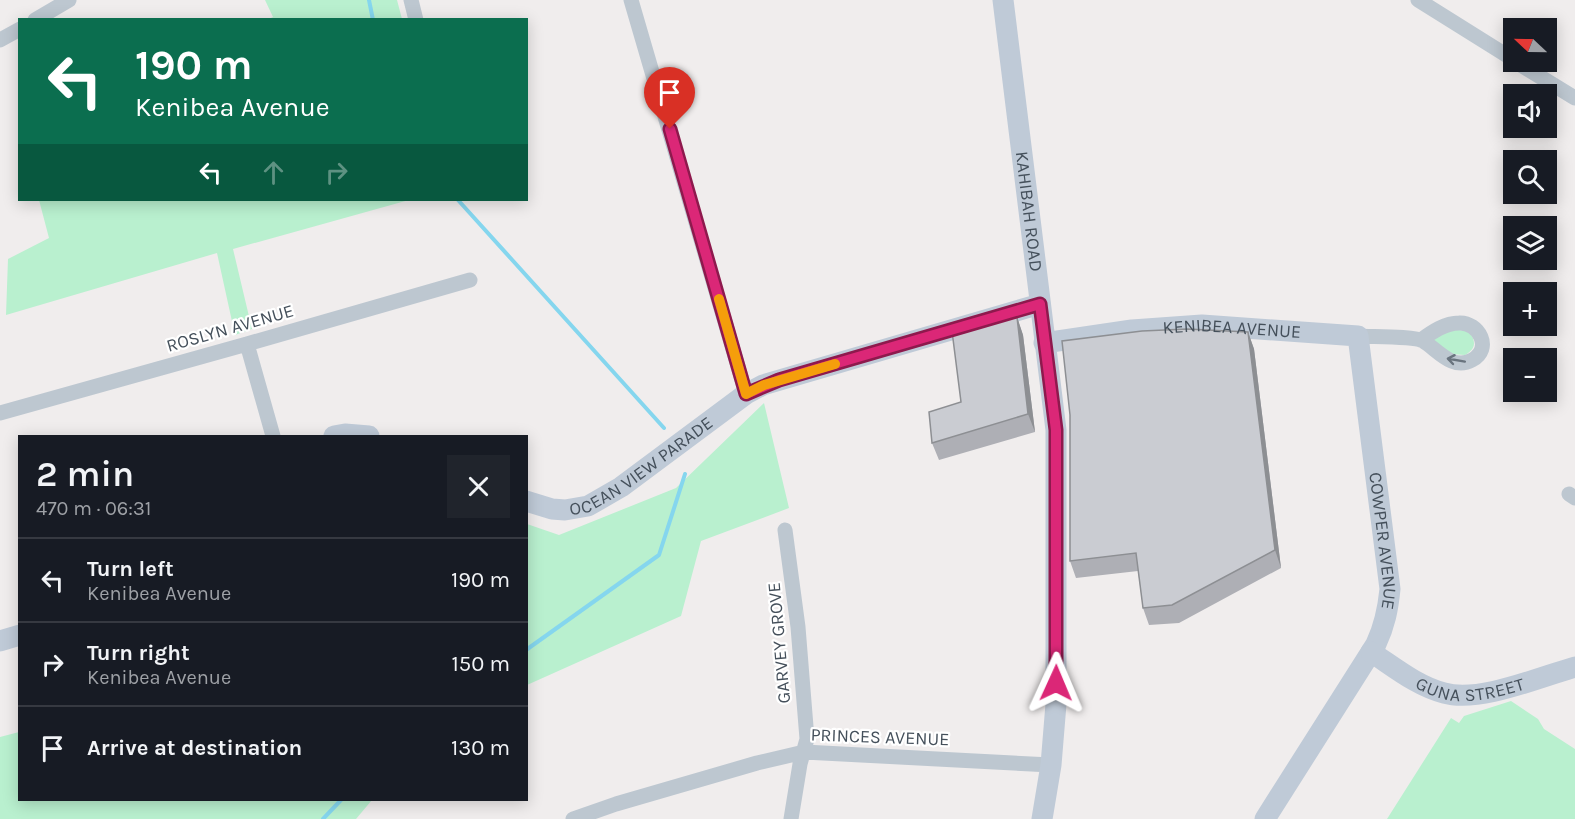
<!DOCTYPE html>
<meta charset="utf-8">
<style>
body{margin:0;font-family:Karla,sans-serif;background:#20242c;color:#f1f3f6;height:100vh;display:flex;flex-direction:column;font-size:22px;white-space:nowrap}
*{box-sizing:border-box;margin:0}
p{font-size:20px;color:#9ea1a6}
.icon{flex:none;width:33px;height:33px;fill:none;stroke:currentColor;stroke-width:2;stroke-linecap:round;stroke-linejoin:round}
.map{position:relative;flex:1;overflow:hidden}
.details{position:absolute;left:18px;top:435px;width:510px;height:366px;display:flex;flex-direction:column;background:#171b24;border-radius:0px;box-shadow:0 3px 15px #0003}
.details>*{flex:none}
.banner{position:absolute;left:18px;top:18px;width:510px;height:183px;border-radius:0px;box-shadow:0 3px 15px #0003;background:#0b6e4f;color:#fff;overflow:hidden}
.needle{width:39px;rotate:292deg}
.tools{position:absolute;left:1503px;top:18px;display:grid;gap:12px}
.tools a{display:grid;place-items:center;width:54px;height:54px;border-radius:0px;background:#171b24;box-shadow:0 3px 15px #0003;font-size:30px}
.pin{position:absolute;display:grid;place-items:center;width:51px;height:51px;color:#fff;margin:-62px -26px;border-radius:50% 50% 50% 0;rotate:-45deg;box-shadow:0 0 6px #0007}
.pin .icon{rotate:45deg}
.me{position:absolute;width:66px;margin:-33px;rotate:1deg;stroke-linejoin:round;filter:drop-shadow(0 0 4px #0008)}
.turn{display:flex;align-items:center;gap:21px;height:126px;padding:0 18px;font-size:27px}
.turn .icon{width:78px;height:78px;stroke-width:2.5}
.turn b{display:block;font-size:42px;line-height:51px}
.lanes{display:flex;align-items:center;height:57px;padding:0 18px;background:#0003;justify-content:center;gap:30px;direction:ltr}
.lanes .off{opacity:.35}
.round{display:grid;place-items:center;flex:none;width:63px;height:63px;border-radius:0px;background:#20242c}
.head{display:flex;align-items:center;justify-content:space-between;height:102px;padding:0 18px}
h1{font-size:36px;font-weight:600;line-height:45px}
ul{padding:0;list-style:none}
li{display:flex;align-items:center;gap:18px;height:84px;padding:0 18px;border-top:2px solid #363941}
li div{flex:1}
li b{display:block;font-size:22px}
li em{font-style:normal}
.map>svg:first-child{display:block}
.green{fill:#b9f0cf}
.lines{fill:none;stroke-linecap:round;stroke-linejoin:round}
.stream{stroke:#85d6ee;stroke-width:4}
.street{stroke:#bdc7d0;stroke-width:15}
.secondary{stroke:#bfcad7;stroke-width:21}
.wall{fill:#aeafb5}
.shaded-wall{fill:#8d8f93}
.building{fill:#caccd2;stroke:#8d8f93;stroke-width:1.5}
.oneway{stroke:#69747e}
.route-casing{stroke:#8e194d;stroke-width:15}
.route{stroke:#db2777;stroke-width:10}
.slow{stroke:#f59e0b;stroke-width:10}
.labels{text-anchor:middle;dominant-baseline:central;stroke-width:4.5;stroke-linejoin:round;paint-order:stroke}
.street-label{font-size:18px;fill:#45505b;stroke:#fff}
</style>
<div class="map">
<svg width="1575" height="819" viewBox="0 0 1575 819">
<rect width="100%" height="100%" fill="#f0eded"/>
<path class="green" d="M265,0H397L402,19H269L273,17Z
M39,200H409L233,249L252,329L235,335L217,253L6,315L8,259L49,238Z
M1454,329L1470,332C1476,343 1476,348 1465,355L1450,354L1430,340Z
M764,403L789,508L701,541L681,616L527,685V524L559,535L676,488Z
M1511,701L1538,719L1544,729L1575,749V819H1387L1451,718L1459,723L1464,716Z
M19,732L20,800H372L356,819H0V737Z"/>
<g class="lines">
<path class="stream" d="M369,0L373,20
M458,200L664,428
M526,650L659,555L685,474
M323,819L341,800"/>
<path class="street" d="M411,0L416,20
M631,0L746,394
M1418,0L1514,60
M35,20L69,0
M0,40L20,29
M1516,62L1575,98
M1358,336C1370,337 1414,336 1423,341C1437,349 1452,371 1472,360C1493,349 1479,322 1459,323C1445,323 1432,332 1421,340
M247,344L273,436
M0,413L247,344L470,280
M1569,494L1575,498
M785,530L798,627L807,739L800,764L791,819
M573,819L616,804L757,763L804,752L1051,765"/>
<g class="secondary">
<path id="s1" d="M1003,0L1056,430V704L1051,765L1042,819"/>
<path id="s2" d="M1044,343L1132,330L1202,325L1358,336L1390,589C1388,609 1385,625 1376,644L1265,819"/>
<path d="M334,436L345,434L369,436"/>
<path id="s3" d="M526,501L552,509L565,510L588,506L621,487L746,394L763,385L1040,304"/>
<path d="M0,641L20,635"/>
<path id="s4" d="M1371,652C1394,667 1417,686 1444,693C1480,703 1539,677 1575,667"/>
</g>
</g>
<path class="wall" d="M1017,317L1023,335L1035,432L939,460L932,443L961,402Z
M1248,332L1254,349L1281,568L1179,623L1149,625L1143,608L1138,571L1076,578L1070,561Z"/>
<path class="shaded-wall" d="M1017,317L1023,335L1035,432L1028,414Z
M1248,332L1254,349L1281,568L1275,550Z"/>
<path class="building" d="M1013,314L1017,317L1028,414L932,443L929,412L961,402L952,331Z
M1187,329L1248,332L1275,550L1172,605L1143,608L1136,553L1070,561V415L1062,341L1142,331Z"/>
<defs><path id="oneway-shaft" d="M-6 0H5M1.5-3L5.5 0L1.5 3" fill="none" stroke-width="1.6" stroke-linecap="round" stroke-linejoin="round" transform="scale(1.5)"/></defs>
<use class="oneway" href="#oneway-shaft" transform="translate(1456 360) rotate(-170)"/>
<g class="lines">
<defs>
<path id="route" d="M670,129L746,394L779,380L1040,304L1056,430V683"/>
</defs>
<use href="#route" class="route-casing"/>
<use href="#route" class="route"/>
<path class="slow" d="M719,299L746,394L764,385L835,364"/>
</g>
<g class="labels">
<g class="street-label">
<text stroke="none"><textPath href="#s1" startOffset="213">KAHIBAH ROAD</textPath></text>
<text transform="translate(230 328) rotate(-16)">ROSLYN AVENUE</text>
<text stroke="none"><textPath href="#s2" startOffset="189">KENIBEA AVENUE</textPath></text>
<text stroke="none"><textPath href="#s3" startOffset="129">OCEAN VIEW PARADE</textPath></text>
<text stroke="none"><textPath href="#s2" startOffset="522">COWPER AVENUE</textPath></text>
<text transform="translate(779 643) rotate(-95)">GARVEY GROVE</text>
<text stroke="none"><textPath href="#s4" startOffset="110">GUNA STREET</textPath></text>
<text transform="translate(880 737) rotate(2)">PRINCES AVENUE</text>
</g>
</g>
</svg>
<div class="tools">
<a><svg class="needle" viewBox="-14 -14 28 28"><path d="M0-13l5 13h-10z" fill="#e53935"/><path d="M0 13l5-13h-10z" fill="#9ea1a6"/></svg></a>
<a><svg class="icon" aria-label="sound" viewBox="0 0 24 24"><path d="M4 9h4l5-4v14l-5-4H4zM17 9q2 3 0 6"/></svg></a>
<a><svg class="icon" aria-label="search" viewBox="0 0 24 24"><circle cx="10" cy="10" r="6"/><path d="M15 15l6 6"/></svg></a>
<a><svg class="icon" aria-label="layers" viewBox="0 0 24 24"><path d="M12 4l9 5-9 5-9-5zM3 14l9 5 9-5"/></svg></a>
<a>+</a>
<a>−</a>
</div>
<div class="pin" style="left:670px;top:129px;background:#d93025"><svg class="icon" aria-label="arrive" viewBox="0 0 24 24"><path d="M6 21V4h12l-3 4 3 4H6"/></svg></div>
<svg class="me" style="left:1056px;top:683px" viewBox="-20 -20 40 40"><path d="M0-17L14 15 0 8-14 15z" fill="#db2777" stroke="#fff" stroke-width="4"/></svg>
<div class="banner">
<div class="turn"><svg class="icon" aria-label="left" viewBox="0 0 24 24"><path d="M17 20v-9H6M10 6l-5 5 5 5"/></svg><div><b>190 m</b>Kenibea Avenue</div></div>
<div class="lanes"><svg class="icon" aria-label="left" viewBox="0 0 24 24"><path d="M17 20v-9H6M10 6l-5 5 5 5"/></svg><svg class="icon off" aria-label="ahead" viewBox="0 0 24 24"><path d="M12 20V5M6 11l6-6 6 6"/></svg><svg class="icon off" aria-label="right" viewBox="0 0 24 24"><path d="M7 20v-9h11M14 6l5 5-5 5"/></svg></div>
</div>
<section class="details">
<div class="head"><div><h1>2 min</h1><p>470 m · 06:31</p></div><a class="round"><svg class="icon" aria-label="close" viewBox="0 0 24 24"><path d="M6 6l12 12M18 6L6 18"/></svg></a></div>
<ul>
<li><svg class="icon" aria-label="left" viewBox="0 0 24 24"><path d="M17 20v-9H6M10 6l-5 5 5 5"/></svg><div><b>Turn left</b><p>Kenibea Avenue</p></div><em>190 m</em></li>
<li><svg class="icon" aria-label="right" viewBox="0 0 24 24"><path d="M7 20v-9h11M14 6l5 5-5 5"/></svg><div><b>Turn right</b><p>Kenibea Avenue</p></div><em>150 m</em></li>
<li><svg class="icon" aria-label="arrive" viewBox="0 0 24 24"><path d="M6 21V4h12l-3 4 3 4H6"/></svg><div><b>Arrive at destination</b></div><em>130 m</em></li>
</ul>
</section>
</div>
